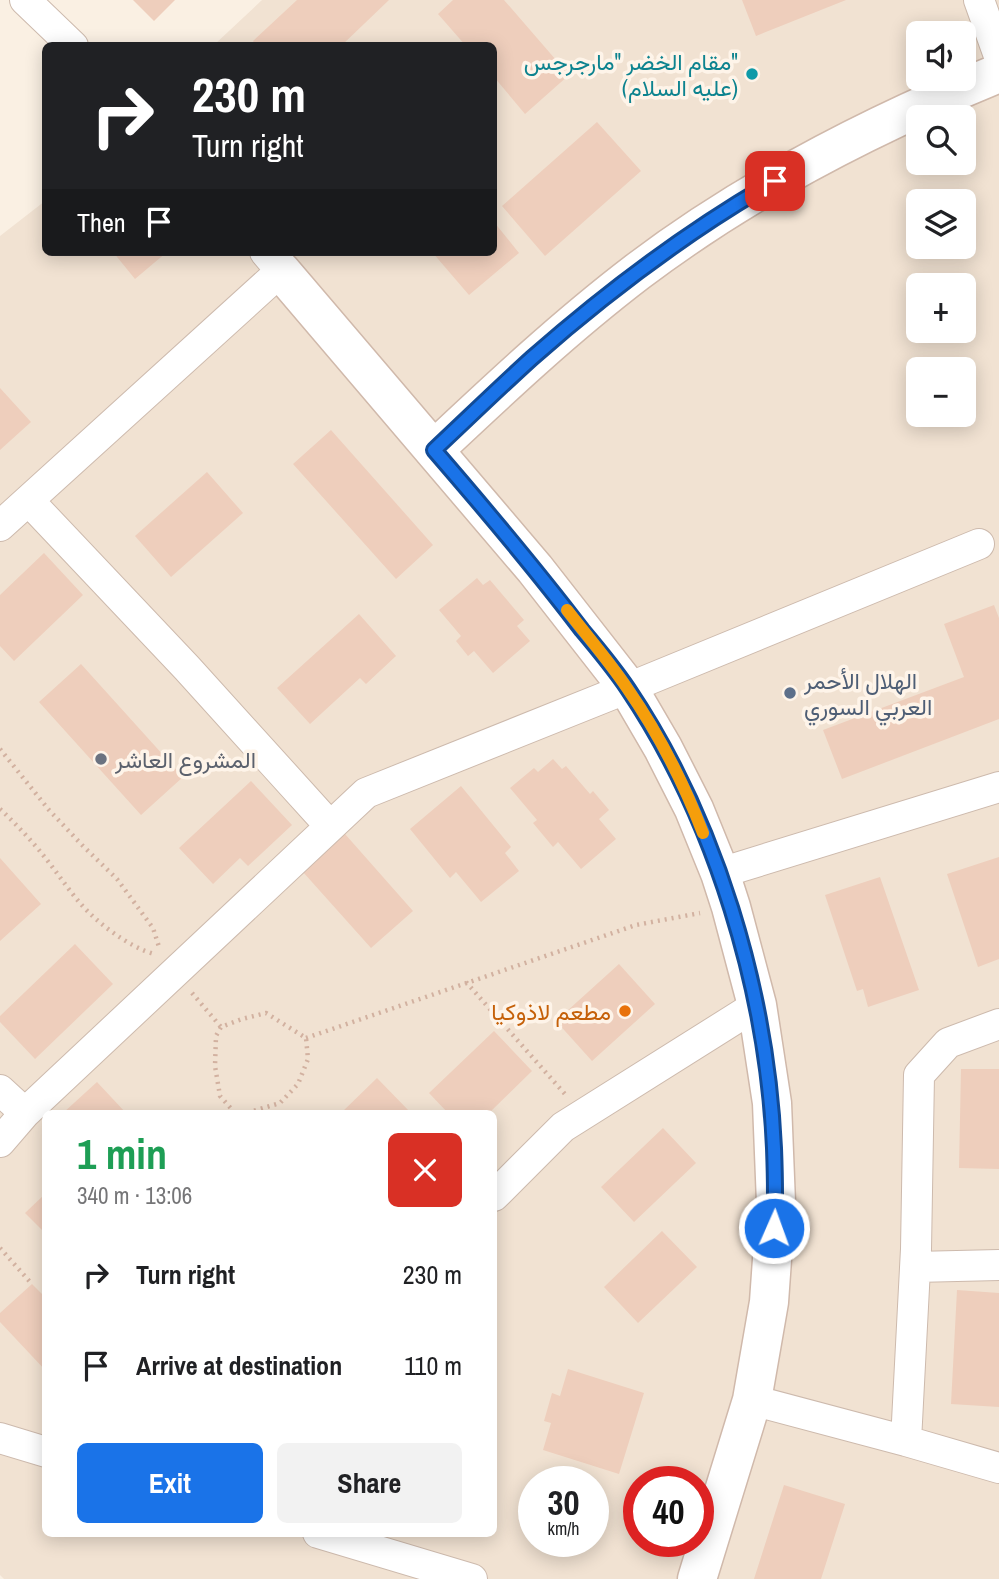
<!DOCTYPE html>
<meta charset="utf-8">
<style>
body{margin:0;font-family:"Archivo Narrow",Vazirmatn,sans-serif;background:#f2f2f2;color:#202124;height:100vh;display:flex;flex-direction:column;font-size:26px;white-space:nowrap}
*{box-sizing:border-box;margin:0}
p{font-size:23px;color:#757577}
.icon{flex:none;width:38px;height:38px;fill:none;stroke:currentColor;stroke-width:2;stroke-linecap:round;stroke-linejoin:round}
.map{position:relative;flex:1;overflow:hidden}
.drawer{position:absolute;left:42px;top:1110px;width:455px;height:427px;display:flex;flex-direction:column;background:#fff;border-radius:10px;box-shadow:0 4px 18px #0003}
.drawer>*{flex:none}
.banner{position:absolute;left:42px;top:42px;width:455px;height:214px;border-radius:10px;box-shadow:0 4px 18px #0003;background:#202124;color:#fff;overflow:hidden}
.fabs{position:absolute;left:906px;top:21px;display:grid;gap:14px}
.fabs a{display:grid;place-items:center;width:70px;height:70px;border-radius:10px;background:#fff;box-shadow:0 4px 18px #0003;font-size:35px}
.speed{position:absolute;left:518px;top:1466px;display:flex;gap:14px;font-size:35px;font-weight:700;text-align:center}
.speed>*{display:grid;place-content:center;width:91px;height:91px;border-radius:50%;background:#fff;box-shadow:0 4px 18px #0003;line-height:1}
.speed small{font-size:18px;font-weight:400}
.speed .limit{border:10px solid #d22;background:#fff;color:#111}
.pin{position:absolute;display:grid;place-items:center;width:60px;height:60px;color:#fff;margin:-30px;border-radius:14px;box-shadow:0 4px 10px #0006}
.me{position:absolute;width:77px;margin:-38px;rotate:2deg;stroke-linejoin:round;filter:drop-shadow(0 0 5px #0008)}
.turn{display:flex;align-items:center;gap:24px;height:147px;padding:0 35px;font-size:32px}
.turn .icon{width:91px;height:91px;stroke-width:2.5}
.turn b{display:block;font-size:49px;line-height:60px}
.then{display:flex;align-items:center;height:66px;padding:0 35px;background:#0003;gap:14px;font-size:26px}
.round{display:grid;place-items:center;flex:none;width:74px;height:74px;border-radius:10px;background:#f2f2f2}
.headline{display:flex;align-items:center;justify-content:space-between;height:119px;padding:0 35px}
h1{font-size:42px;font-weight:800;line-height:52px;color:#1e9e55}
.button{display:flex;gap:14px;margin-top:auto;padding:14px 35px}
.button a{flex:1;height:80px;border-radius:10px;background:#1a73e8;color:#fff;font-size:28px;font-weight:800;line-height:80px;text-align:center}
.button a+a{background:#f2f2f2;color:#202124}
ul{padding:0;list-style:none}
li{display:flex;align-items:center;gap:21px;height:91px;padding:0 35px}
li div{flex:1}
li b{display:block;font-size:26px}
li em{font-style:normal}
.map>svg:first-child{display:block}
.residential{fill:#f1e2d2;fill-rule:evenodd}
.building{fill:#eecebc}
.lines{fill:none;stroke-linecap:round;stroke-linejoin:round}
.street-casing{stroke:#cdbaad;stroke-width:32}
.secondary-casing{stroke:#d0b9ab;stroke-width:41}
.path{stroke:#d2b1a0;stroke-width:4.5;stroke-dasharray:2 5;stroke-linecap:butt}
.street{stroke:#fff;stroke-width:30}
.secondary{stroke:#fff;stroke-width:38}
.route-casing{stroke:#114b97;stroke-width:18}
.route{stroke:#1a73e8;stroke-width:12}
.slow{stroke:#f59e0b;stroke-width:12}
.culture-dot{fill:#0f9aa8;stroke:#fef4e9;stroke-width:2.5}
.service-dot{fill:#5c6f8a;stroke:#fef4e9;stroke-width:2.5}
.worship-dot{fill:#6b7280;stroke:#fef4e9;stroke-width:2.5}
.food-dot{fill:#e8710a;stroke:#fef4e9;stroke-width:2.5}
.labels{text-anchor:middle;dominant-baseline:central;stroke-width:7;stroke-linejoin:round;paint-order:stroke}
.culture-label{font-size:23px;fill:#0d838f;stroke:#fef4e9;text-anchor:end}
.service-label{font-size:23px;fill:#4e5e75;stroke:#fef4e9;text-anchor:start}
.worship-label{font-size:23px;fill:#5b616d;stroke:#fef4e9;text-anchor:start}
.food-label{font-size:23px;fill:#c56008;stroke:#fef4e9;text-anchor:end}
</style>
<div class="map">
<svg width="999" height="1579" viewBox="0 0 999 1579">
<rect width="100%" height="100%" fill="#faf0e3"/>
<path class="residential" d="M262,0H999V1579H4L0,1575V236L45,201L46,252H494V46L214,45ZM919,33H964V79H919ZM919,117H964V163H919ZM919,201H964V247H919ZM919,285H964V331H919ZM919,369H964V415H919ZM46,1113H494V1533H46ZM534,1482H593V1542H534ZM639,1482H698V1542H639Z"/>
<path class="building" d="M133,0H175L154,21Z
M297,0H389L341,46H256L253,41Z
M453,0H504L569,75L525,114L494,77V46H466L438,14Z
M742,0H846L756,36Z
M597,122L641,171L545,256L502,206Z
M494,222L519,253L469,295L432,252H494Z
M113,252H167L135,279Z
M0,388L31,422L0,450Z
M331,430L433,545L396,579L293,464Z
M207,472L243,513L171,577L135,536Z
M44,553L83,595L14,661L0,646V595Z
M477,578L483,585L490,580L524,620L517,626L530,641L493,673L474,651L468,656L456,641L461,636L439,610Z
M994,605L999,618V719L842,779L823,730L964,677L944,624Z
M359,614L396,656L366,684L360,678L310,724L277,688Z
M81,664L183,777L141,815L39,702Z
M553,759L562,769L566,766L590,794L593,791L609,810L599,819L616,839L581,869L558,842L553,847L533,823L537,820L510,788L534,768L538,772Z
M251,781L292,825L248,866L240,858L213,884L179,848Z
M461,786L511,847L505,853L519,871L481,902L456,872L450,878L410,829Z
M345,834L413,911L371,948L303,872Z
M999,857V959L978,967L947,874Z
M0,858L41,904L0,941Z
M880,877L919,990L868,1007L863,989L857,991L825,895Z
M75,944L113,984L35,1059L0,1022V1016Z
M619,964L655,1004L592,1061L556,1021Z
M494,1031L532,1071L489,1113H448L429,1093Z
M961,1069H999V1169L959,1168Z
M377,1078L411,1113H341Z
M97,1082L126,1113H63Z
M663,1128L696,1163L634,1222L601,1187Z
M46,1193V1234L25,1213Z
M662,1231L697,1267L638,1323L604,1287Z
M32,1284L46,1298V1371L0,1322V1313Z
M957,1290L999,1293V1407L951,1404Z
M568,1369L644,1393L619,1474L543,1450L551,1423L544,1421L552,1393L560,1396Z
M784,1485L845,1504L821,1579H754Z"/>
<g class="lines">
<defs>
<path id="street" d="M25,0L73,46
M979,0L999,56
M29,501L187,668L330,826
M0,526L281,271L265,252
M720,873L999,787
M0,1090L25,1113L366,793L628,688L979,544
M0,1142L25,1113
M494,1196L563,1127L757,1005
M915,1267L999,1265
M752,1400L906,1441L999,1468
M0,1438L46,1452
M906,1441L916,1249L919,1075L948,1043L999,1024
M318,1533L472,1579"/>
<path id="secondary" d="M281,271L535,569L628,688L663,748L694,809L720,873L731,907L757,1005L772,1103L776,1203L769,1302L752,1400L697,1579
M434,450C500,388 565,327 637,272C748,188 871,125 999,73"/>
</defs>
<use href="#street" class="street-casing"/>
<use href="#secondary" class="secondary-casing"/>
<path class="path" d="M0,749L49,810L82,845L117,879L153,928L160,950
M0,809C17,825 33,842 47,860C58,874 68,889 80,903C97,923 129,947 154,954
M466,982L565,1094
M192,993L221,1027
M306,1038L636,925L700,913
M235,1113L220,1096L215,1066L216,1036L221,1027L242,1019L266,1013L306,1038L308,1059L298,1084L280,1103L250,1112
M0,1248L32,1284"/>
<use href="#street" class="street"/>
<use href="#secondary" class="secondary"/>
</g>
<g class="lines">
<defs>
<path id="route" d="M774,1228C776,1201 775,1175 774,1148C767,991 716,820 628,689C614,668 598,649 582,630C535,568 485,509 434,450C467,419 499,388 532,358C607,292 688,231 775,181"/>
</defs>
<use href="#route" class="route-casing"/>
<use href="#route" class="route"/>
<path class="slow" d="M567,610C587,636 609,661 627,688C657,731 684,784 703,833"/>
</g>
<circle class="culture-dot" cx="752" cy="74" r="7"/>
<circle class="service-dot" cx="790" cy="693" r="7"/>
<circle class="worship-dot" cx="101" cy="759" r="7"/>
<circle class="food-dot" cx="625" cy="1011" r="7"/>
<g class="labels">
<g class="culture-label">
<text x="738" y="61">مقام الخضر "مارجرجس"<tspan x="738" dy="26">(عليه السلام)</tspan></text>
</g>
<g class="service-label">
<text x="804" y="680">الهلال الأحمر<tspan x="804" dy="26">العربي السوري</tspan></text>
</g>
<g class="worship-label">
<text x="115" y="759">المشروع العاشر</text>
</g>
<g class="food-label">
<text x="611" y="1011">مطعم لاذوكيا</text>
</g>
</g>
</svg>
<div class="fabs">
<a><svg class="icon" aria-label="sound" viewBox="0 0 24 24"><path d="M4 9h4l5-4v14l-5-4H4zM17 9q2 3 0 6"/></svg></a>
<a><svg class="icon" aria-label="search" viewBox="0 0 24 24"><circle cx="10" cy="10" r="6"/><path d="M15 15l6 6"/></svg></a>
<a><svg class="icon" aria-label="layers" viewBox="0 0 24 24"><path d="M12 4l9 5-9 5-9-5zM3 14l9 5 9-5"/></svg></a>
<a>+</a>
<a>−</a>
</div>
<div class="speed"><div>30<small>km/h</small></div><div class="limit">40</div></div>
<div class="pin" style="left:775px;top:181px;background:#d93025"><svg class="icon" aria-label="arrive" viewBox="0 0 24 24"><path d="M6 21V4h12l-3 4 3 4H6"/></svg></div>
<svg class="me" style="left:774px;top:1228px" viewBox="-20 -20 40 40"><circle r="17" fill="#1a73e8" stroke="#fff" stroke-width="3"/><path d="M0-11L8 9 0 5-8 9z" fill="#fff"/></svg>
<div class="banner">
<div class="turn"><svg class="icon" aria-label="right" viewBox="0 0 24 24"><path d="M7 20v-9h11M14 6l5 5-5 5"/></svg><div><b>230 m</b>Turn right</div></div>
<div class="then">Then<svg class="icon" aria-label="arrive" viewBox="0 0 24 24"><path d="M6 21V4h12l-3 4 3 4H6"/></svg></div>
</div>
<section class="drawer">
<div class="headline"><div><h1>1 min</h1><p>340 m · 13:06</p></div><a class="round" style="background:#d93025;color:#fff"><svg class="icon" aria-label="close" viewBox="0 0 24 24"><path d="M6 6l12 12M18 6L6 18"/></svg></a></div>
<ul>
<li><svg class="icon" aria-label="right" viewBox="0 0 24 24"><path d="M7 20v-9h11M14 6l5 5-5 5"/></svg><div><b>Turn right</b></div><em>230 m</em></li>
<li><svg class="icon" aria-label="arrive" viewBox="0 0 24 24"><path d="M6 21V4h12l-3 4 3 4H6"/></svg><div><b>Arrive at destination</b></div><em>110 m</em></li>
</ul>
<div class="button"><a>Exit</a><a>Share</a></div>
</section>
</div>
